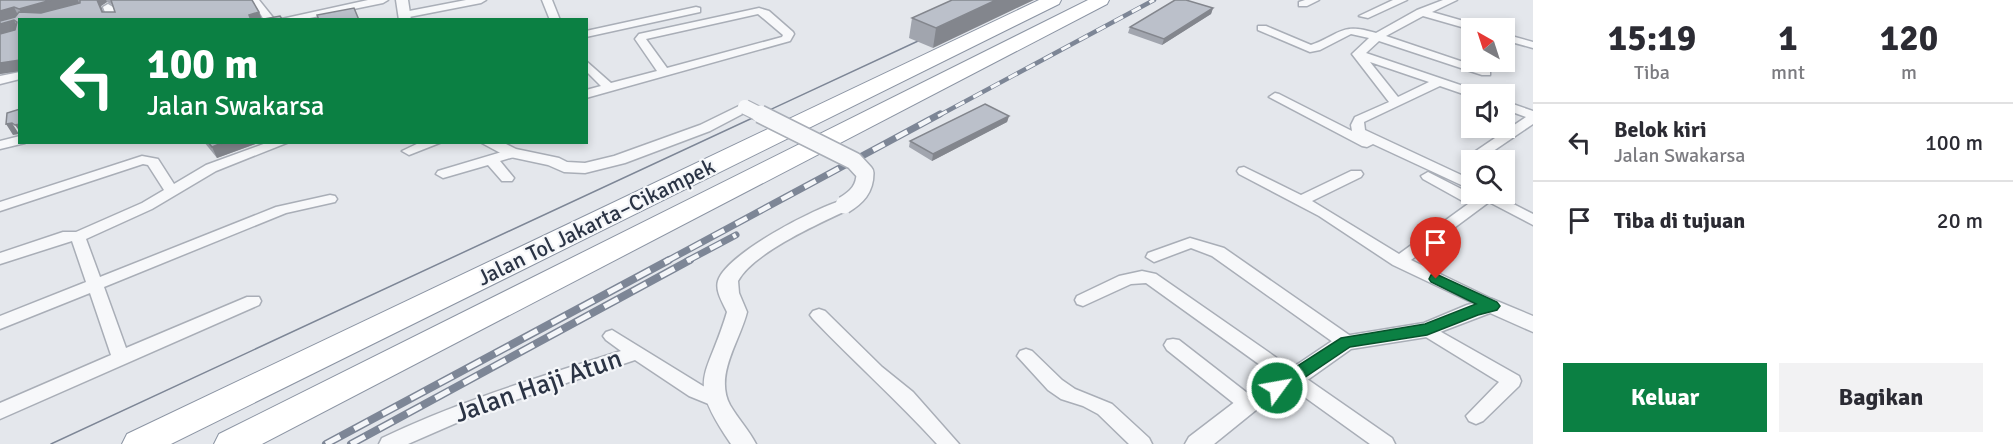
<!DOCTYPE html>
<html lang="id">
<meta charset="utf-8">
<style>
body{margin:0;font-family:Signika,sans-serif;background:#f2f2f3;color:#2b2b33;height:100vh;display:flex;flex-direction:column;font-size:22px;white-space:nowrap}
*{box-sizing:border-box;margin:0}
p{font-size:20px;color:#7c7c81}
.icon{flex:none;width:33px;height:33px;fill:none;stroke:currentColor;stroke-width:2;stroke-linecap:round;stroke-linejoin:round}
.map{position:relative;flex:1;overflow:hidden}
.side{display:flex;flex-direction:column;background:#fff;width:480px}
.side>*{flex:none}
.guide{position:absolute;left:18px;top:18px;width:570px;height:126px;border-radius:0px;box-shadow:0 3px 9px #0003;background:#0b8043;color:#fff;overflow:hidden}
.needle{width:39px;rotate:321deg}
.controls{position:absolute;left:1461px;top:18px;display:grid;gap:12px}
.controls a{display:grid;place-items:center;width:54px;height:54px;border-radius:0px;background:#fff;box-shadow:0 3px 9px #0003;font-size:30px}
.pin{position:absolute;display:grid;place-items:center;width:51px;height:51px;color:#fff;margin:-62px -26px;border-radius:50% 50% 50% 0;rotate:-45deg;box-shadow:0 0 6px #0007}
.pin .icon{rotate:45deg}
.me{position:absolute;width:66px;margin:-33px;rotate:58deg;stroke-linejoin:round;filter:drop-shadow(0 0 4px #0008)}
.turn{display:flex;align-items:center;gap:21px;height:126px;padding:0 30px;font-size:27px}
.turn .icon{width:78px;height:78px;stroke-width:2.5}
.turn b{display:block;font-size:42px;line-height:51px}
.eta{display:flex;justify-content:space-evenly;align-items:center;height:102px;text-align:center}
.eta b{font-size:36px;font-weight:700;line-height:42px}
.action{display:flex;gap:12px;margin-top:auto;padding:12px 30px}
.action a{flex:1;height:69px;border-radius:0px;background:#0b8043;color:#fff;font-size:24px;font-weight:700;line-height:69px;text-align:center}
.action a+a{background:#f2f2f3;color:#2b2b33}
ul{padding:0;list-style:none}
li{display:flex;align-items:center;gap:18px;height:78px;padding:0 30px;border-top:2px solid #e1e1e2}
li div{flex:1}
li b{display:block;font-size:22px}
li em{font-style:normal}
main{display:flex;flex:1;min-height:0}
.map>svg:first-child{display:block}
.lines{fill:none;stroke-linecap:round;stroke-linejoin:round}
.minor-casing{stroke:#a9aeb7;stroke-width:3}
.tertiary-casing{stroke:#a9aeb7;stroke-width:3}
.motorway-casing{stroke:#8b94a3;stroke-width:2}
.minor{fill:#f7f8fa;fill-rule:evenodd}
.tertiary{fill:#f7f8fa;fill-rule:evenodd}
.motorway{fill:#fff;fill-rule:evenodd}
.tram{stroke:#7d8696;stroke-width:1.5}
.rail-far2-casing{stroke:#7d8696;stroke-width:4.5}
.rail-far1-casing{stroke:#7d8696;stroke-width:7}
.rail-casing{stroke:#7d8696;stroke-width:8}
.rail-far2{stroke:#f4f6f9;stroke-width:3;stroke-dasharray:10;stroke-linecap:butt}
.rail-far1{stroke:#f4f6f9;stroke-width:4.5;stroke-dasharray:13;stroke-linecap:butt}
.rail{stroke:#f4f6f9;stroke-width:5;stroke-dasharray:16;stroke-linecap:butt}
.tertiary-bridge-far1-casing{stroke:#a9aeb7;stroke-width:16;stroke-linecap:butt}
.tertiary-bridge-casing{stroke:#a9aeb7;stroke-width:20;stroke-linecap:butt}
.tertiary-bridge-far1{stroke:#f7f8fa;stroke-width:14}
.tertiary-bridge{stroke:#f7f8fa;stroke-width:17}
.wall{fill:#a1a5ae;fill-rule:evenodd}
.shaded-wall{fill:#83868d}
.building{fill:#bbc0ca;stroke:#83868d;stroke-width:1.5}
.route{fill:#0b8043;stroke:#07532c;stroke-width:1.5}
.labels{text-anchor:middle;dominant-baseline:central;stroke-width:4.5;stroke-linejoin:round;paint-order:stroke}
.street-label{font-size:22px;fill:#2b3445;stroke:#f4f6f9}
.near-street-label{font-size:27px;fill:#2b3445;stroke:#f4f6f9}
</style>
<main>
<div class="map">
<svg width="1533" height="444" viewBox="0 0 1533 444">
<rect width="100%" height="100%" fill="#e4e7ec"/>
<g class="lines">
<defs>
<path id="minor" d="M248,0H259L275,20H264L257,8Z
M368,0H388L383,3L300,20H277Z
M466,0H486L481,3L404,18L399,15L404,12Z
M542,0H552L560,20H550Z
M1305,0H1319L1307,6H1299V2Z
M1393,0H1407L1368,18L1359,16Z
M1443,0H1457L1432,12L1481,26L1482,28L1472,30L1423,16L1386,36L1490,71V75H1482L1379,41L1366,53L1478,91L1480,94H1472V97L1440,86L1364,122L1365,130L1472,180V190L1373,144L1367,147L1362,146L1269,97L1275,93L1279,94L1352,131L1351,125L1355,117L1389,102L1352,54L1369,38L1351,34L1320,50L1310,52L1258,30V26H1266L1311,45C1341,34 1341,22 1376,33L1417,10ZM1370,62L1429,82L1398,97Z
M108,4L113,7L118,20H108L103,7Z
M696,7L700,8V12L586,37V31Z
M759,8L769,11L793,32L794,34L790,41L586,98V90L601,86L586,71V61L611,83L657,71L635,39L639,34ZM758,14L783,35L782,37L667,68L646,39Z
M1504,34L1533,42V48L1504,40Z
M20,72V79L0,84V76Z
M1504,101L1533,111V124L1480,160H1472V164L1467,163L1465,160L1467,157L1526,117L1504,109Z
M20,136V142L25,143L0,149V141Z
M269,142H289L216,171L152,209L86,239L100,277L276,207L330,195L335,196L337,199L335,202L286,213L104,287L126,348L247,297H259L261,301L259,305L0,419V403L111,355L90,293L0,329V316L86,282L72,241L0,264V253L63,232H76L142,203L164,190L148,165L143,164L0,211V202L142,156L158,159L174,184L206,165Z
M421,142H442L409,155L402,151Z
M512,149L517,150L519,153L517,156L500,161L514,178L512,181H502L488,165L443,178L436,174L438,171Z
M1244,167L1301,195L1351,171H1361L1363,174L1361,177L1312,201L1399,254L1468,204L1423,179L1421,176L1428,172L1477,197V194H1494L1533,214V225L1489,202L1411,260L1498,302L1500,306L1498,310L1492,312L1393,265L1319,216L1239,174L1237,171L1239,168Z
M1190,238L1224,248L1352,337L1355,342L1352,347L1346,348L1340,347L1212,256L1191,248L1154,262L1146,257L1148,253Z
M1142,271L1156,274L1392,438L1395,444H1370L1146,283L1131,284L1083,306L1077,304L1075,300L1077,296L1119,276Z
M819,309L825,311L882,367L913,392L959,444H937C897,400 854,362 813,319L810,315L813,311Z
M1427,324L1519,376L1521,381L1519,386L1483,421L1476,424L1469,421L1466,416L1499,382L1421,334L1418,330L1421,326Z
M612,330L703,386L723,395L726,400L723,405L716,407L689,396L635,360L486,410L408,444H379L382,438C459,401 540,377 621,351L606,340L603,336L606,332Z
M1173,339L1179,340L1255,399L1258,404L1255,409L1248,412L1241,409L1167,350L1164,345L1167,340Z
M1026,349L1032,351L1062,380L1075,389L1112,404L1149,438L1152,444H1129L1098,414L1083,406L1061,399L1048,390L1017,356L1020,351Z"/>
<path id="tertiary" d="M396,0H408L411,20H399Z
M745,103L752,107L750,110L710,131L625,163L585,173L564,172L548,165L506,156L480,142H502L516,149L559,158L567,162L585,163L614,156L700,125Z
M844,200L850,201L853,205L850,209C820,223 754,252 738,281L739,293L747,312C740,341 714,375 730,405C738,419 749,430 756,444H731C685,377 707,380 727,312C723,303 715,291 718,281C726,254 816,207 844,200Z
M1492,299L1533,316V332L1490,313L1427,337L1351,349L1299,386L1256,410L1214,444H1185L1189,437L1240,398L1283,374L1338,337L1424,323L1467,305Z"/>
<path id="motorway" d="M1039,0H1061L1059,4L171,444H122L127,434Z
M1088,0H1109L1107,4L262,444H214L219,434Z"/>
</defs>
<use href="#minor" class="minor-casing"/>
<use href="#tertiary" class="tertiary-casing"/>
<use href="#motorway" class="motorway-casing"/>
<use href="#minor" class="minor"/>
<use href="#tertiary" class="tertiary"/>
<use href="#motorway" class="motorway"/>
<path class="tram" d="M51,444L931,35"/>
<defs>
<path id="rail-far2" d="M938,116L1154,0"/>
<path id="rail-far1" d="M667,261L940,114
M687,261L736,235"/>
<path id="rail" d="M326,444L669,260
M351,444L690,260"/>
</defs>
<use href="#rail-far2" class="rail-far2-casing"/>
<use href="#rail-far1" class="rail-far1-casing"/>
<use href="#rail" class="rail-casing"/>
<use href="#rail-far2" class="rail-far2"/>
<use href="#rail-far1" class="rail-far1"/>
<use href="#rail" class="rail"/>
<defs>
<path id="tertiary-bridge-far1" d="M745,107L763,116"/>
<path id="tertiary-bridge" d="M760,114L854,161L865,173C865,189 857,197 844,205"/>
</defs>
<use href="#tertiary-bridge-far1" class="tertiary-bridge-far1-casing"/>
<use href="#tertiary-bridge" class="tertiary-bridge-casing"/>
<use href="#tertiary-bridge-far1" class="tertiary-bridge-far1"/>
<use href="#tertiary-bridge" class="tertiary-bridge"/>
</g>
<path class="wall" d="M0,0H252L259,12L262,20H20V71L0,74ZM107,2L113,5L115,12H103L101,6Z
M952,0L933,48L909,38L912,18Z
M1213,8L1211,14L1162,45L1128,33L1130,27Z
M1009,116L1007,122L932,161L909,147L910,141Z
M204,142H261L217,158Z"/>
<path class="shaded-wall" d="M51,0H78L79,3L24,18L19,9Z
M97,0H106L107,2L101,6L106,20L102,12Z
M996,0H1034L933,48L936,28Z
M14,7L19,17L0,22V11Z
M1213,8L1211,14L1162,45L1164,39Z
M259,12L262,20H251L249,15Z
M14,20L19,30L0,35V24Z
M20,60V71L0,74V63Z
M1009,116L1007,122L932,161L933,154Z
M12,123L19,134L13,135L6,124Z
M20,124V132L15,125Z
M224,142H261L217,158L212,147Z"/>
<path class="building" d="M0,0H51L19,9L14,7L0,11Z
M80,0H97L102,12H115L111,0H252L259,12L249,15L251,20H20V60L0,63V34L15,30L17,22L14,20L0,24V21L15,17L19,12L41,13L80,3Z
M952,0H996L936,28L912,18Z
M1175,0H1186L1213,8L1164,39L1130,27Z
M354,8L359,20H319L317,15Z
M280,16L282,19L286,20L264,19Z
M985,104L1009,116L933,154L910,141Z
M20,109V124L15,125L12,123L6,124L7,113Z
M208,142H224L212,147Z"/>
<path class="route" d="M1436,274L1497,302L1500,306L1497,310L1478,315L1427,335L1350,347L1283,392L1277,394L1271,392L1268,388L1271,383L1341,338L1425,324L1476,304L1431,282L1429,279L1431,275Z"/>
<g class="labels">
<g class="street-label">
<text transform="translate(596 222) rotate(-26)">Jalan Tol Jakarta–Cikampek</text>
</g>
<g class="near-street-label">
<text transform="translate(538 386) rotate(-19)">Jalan Haji Atun</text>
</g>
</g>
</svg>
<div class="controls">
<a><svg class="needle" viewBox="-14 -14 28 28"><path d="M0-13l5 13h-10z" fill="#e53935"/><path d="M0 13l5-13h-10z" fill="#7c7c81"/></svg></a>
<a><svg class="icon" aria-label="sound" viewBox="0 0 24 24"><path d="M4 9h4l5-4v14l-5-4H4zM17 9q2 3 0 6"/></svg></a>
<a><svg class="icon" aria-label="search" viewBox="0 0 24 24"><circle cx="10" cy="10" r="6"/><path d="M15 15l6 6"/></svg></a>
</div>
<div class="pin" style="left:1436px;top:279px;background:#d93025"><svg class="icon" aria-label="arrive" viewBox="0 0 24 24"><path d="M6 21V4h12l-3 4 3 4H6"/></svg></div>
<svg class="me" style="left:1277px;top:388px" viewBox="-20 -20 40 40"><circle r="17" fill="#0b8043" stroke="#fff" stroke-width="3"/><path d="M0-11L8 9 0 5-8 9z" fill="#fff"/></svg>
<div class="guide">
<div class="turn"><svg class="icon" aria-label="left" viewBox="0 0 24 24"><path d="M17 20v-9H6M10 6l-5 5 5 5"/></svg><div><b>100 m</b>Jalan Swakarsa</div></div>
</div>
</div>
<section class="side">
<div class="eta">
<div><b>15:19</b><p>Tiba</p></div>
<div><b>1</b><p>mnt</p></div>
<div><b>120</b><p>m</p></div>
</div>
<ul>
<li><svg class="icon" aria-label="left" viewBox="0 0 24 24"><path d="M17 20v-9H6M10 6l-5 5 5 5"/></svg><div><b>Belok kiri</b><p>Jalan Swakarsa</p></div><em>100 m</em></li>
<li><svg class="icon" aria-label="arrive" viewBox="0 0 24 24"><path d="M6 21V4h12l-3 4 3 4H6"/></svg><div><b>Tiba di tujuan</b></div><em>20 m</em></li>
</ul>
<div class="action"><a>Keluar</a><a>Bagikan</a></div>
</section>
</main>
